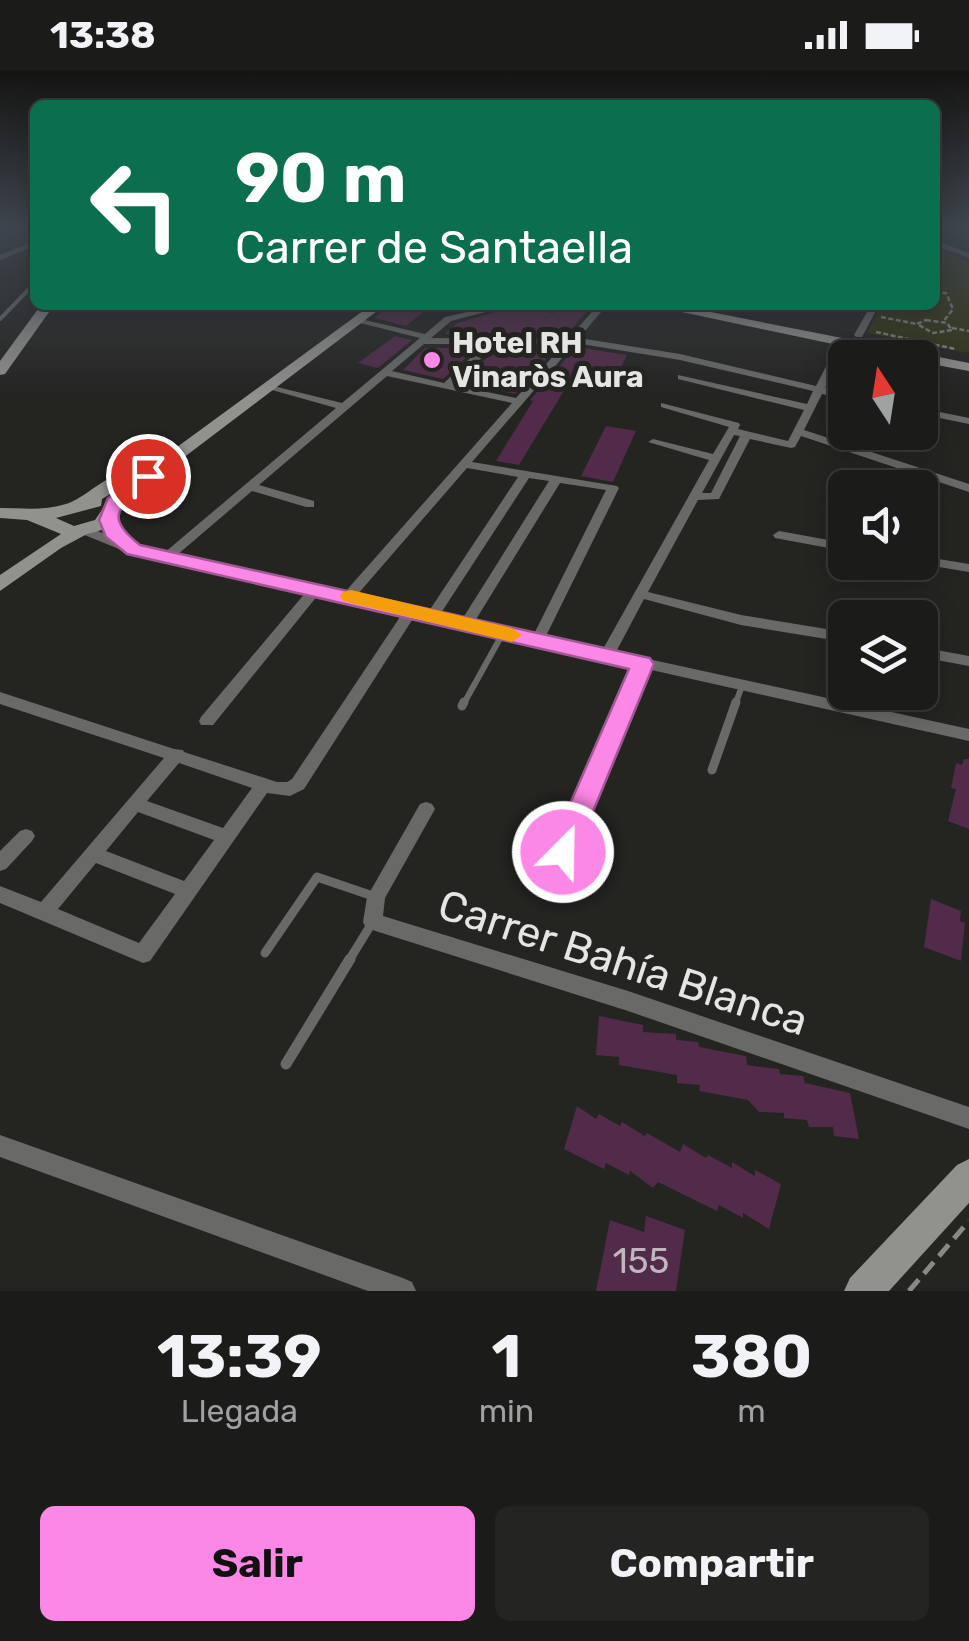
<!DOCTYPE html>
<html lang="es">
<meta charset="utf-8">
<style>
body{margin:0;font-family:Rubik,sans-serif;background:#242422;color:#f1f3f6;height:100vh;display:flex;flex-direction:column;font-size:38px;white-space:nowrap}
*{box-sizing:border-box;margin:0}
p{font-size:32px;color:#a0a1a2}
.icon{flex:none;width:55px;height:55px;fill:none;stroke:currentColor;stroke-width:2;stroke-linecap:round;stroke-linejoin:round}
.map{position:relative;height:1221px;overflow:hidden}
.details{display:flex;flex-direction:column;background:#1b1b19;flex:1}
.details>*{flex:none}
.hud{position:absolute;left:30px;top:30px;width:910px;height:210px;border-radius:15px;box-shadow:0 5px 25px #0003,0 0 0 2px #393938;background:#0b6e4f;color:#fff;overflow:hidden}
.needle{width:65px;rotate:348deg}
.tools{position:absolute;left:828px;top:270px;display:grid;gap:20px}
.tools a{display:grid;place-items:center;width:110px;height:110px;border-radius:15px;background:#1b1b19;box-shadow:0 5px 25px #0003,0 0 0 2px #393938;font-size:50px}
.pin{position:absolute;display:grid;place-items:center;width:85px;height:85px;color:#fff;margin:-42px;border:5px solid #fff;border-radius:50%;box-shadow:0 2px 10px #0007}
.me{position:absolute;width:110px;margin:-55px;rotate:23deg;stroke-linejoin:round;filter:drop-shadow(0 0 8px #0008)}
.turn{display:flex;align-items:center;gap:35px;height:210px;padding:0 40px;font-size:45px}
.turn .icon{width:130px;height:130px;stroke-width:2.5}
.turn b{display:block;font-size:70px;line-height:85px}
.eta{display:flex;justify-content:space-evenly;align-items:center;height:170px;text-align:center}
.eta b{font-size:60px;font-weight:700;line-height:70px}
.button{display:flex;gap:20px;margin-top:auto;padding:20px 40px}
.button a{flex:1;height:115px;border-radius:15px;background:#fb87e6;color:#111;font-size:40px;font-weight:700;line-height:115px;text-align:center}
.button a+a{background:#242422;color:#f1f3f6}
.status{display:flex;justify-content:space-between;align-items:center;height:70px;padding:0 50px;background:#1b1b19;direction:ltr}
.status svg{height:28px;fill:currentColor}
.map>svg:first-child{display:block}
.green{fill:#323512}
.building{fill:#522b4a}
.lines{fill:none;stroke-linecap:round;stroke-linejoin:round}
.path-far1{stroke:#898986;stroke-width:2.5;stroke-dasharray:5 2.5;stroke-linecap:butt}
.path{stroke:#898986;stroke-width:5;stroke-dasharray:15 8;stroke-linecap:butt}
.lane-far3{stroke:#696968;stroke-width:4}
.lane-far2{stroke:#696968;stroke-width:6}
.lane-far1{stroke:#696968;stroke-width:9}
.lane{stroke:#696968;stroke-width:11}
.street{fill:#696968;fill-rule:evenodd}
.secondary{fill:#91918e;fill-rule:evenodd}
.route{fill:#fb87e6;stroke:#a35896;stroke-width:2.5}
.slow{fill:#f59e0b}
.poi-dot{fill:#fb87e6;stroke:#242421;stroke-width:4}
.labels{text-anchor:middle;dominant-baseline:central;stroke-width:10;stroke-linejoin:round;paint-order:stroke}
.far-poi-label{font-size:30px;font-weight:bold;fill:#e5e5e3;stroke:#242421;text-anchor:start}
.near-number-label{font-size:35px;fill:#c0b6bd}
.near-street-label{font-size:42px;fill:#e5e5e3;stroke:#242421}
</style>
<div class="status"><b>13:38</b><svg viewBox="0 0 49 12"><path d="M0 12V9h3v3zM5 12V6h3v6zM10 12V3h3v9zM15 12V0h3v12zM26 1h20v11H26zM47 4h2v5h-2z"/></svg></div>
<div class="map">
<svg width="969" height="1221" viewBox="0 0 969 1221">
<rect width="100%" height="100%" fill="#242421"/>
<path class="green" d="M935,179L969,193V283L867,263L881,235H935Z"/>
<path class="building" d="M391,235H432L406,256L374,248Z
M560,235H593L566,265L445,264L457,253L516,236L553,243Z
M395,266L412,270L378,298L358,293Z
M576,277L627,285L610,318L568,314L519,395L496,391L533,331L530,330Z
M425,278H476L443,309L403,300Z
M497,278L555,279L515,324L461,313Z
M606,356L636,361L613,412L581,406Z
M964,689H969V759L948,751L956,719L951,718L956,693L962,695Z
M931,829L961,841L960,851L965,853L961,891L924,877Z
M599,946L643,955V962L676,964V970L698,972L699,977L746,986L747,995L779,999L780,1004L803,1006L805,1013L850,1023L859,1069L834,1066L833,1057H809L807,1050L784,1048V1043L759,1042L748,1030L699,1021L700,1015L677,1013V1005L619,995V987L596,985Z
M577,1036L596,1049L599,1044L620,1056L622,1052L645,1066L647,1063L680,1082L683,1074L706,1088L708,1085L732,1098V1092L755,1106V1100L781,1114L769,1159L743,1143V1148L719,1135L717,1141L658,1112L653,1118L630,1101L629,1105L606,1093L604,1099L564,1079Z
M646,1146L685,1160L676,1221H596L610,1150L644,1162Z"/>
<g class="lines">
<path class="path-far1" d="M935,222L946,223L953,239L943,252
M881,247L917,254
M926,250L947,253L952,260L933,263L917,254Z
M952,258L969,261
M876,262L955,279"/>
<path class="path" d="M909,1221L969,1151"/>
<path class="lane-far3" d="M0,249L35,213"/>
<path class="lane-far2" d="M463,635L503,563
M735,635L742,616"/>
<path class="lane-far1" d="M462,636L464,632
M712,700L736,632
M265,883L317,807L376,827
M348,892L372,853"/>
<path class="lane" d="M286,994L350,889"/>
<path class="street" d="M935,170L969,183V188L935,175Z
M35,171V176L0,190V185Z
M498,235H513L451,251L431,268L568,269L598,235H607L579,268L680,284L816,316L839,271L847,269L849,271L825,318L845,323V329L822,324L804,360L969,414V422L801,366L795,377L791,378L750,369L719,429L698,430L648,522L741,545L845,562V572L741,555L644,529L616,582L969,659V671L647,599L572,782L569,787L563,790L557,787L554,782L634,596L414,547L304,719L290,726L267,723L150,891L143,893L0,833V816L41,832L164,688L0,634V622L174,679L183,680L184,682L277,712H287L292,709L402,544L318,525L213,655H201L199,651L201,647L306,522L129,483L82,464V458H90L138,477L164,483L336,338L265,318V314L342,333L420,268L356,252V248L425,264L445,247ZM575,273L680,290L813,321L807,334L678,305V309L804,340L788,371L738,359L740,355L739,353L661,333V337L729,357L713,384L653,369L648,372L709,390L603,579L546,566L619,418L617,416L472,392ZM424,274H485L444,313L392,301ZM496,274L563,275L516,328L453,315ZM387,306L512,333L345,522L177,485L252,421L306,437H314V431L259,415ZM734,365L740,366L711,423H702ZM467,398L518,407L429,541L357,525ZM529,408L549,411L463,548L441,543ZM560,413L606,420L534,564L475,551ZM179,693L252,718L223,758L147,731ZM138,742L214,770L184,811L106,781ZM96,793L175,824L139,873L58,839Z
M871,235H879L862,267H856L854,265Z
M920,338L969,348V354L920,344Z
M779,461L845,473V481L775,468L773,465Z
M920,486L969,494V502L915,493L920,492Z
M920,577L969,586V596L920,587Z
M426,732L432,734L435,739L385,828L383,846L628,921L969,1037V1059L628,941L366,858L363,852L367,827L420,734Z
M26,759L32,761L35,766L32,771L6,799L0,801V781L20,761Z
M0,1065L403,1208L412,1212L416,1221H368L0,1087Z"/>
<path class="secondary" d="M41,235H54L5,304L0,305V291Z
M371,235H385L125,432L109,458L87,464L61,478L0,521V505L61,464L27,450L0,448V438C22,438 44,441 66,434C87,428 107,401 131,404L132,410ZM127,414L112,425L95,450L74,456L56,448L101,436L102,429Z
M649,235H675L969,293V301L920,292V288H899Z
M969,1089V1133L889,1221H844L850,1208L957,1095Z"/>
</g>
<linearGradient id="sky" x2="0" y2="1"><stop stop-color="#141412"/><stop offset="0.48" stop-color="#3f454e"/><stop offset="1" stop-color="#3f454e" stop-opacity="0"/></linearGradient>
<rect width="969" height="327" fill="url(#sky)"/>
<path class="route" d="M148,401L157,406C131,434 95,440 140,475L650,588L654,594L573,790L563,793L553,790L549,782L629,599L127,484L106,467L99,450L108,428Z"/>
<path class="slow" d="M351,520L512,558L522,565L512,572L343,531L340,526L343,522Z"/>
<circle class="poi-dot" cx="432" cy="290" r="10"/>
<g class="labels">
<g class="far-poi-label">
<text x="452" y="273">Hotel RH<tspan x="452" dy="34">Vinaròs Aura</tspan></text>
</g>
<g class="near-number-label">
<text x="641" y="1191">155</text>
</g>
<g class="near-street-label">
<text transform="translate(623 893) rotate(18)">Carrer Bahía Blanca</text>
</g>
</g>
</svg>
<div class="tools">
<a><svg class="needle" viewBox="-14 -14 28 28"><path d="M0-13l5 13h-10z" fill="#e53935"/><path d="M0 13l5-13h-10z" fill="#a0a1a2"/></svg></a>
<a><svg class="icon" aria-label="sound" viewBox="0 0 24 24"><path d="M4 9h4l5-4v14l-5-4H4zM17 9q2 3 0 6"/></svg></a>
<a><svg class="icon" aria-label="layers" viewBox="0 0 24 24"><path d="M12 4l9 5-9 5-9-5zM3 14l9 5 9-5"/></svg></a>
</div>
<div class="pin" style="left:148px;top:406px;background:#d93025"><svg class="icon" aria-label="arrive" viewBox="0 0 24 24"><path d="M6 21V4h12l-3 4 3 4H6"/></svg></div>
<svg class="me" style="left:563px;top:782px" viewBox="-20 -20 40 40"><circle r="17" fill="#fb87e6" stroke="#fff" stroke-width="3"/><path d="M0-11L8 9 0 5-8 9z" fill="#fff"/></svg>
<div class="hud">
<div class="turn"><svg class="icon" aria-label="left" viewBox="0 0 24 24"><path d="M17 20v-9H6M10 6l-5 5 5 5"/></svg><div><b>90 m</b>Carrer de Santaella</div></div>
</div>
</div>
<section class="details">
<div class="eta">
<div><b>13:39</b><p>Llegada</p></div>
<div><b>1</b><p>min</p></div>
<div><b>380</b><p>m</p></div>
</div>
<div class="button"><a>Salir</a><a>Compartir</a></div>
</section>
